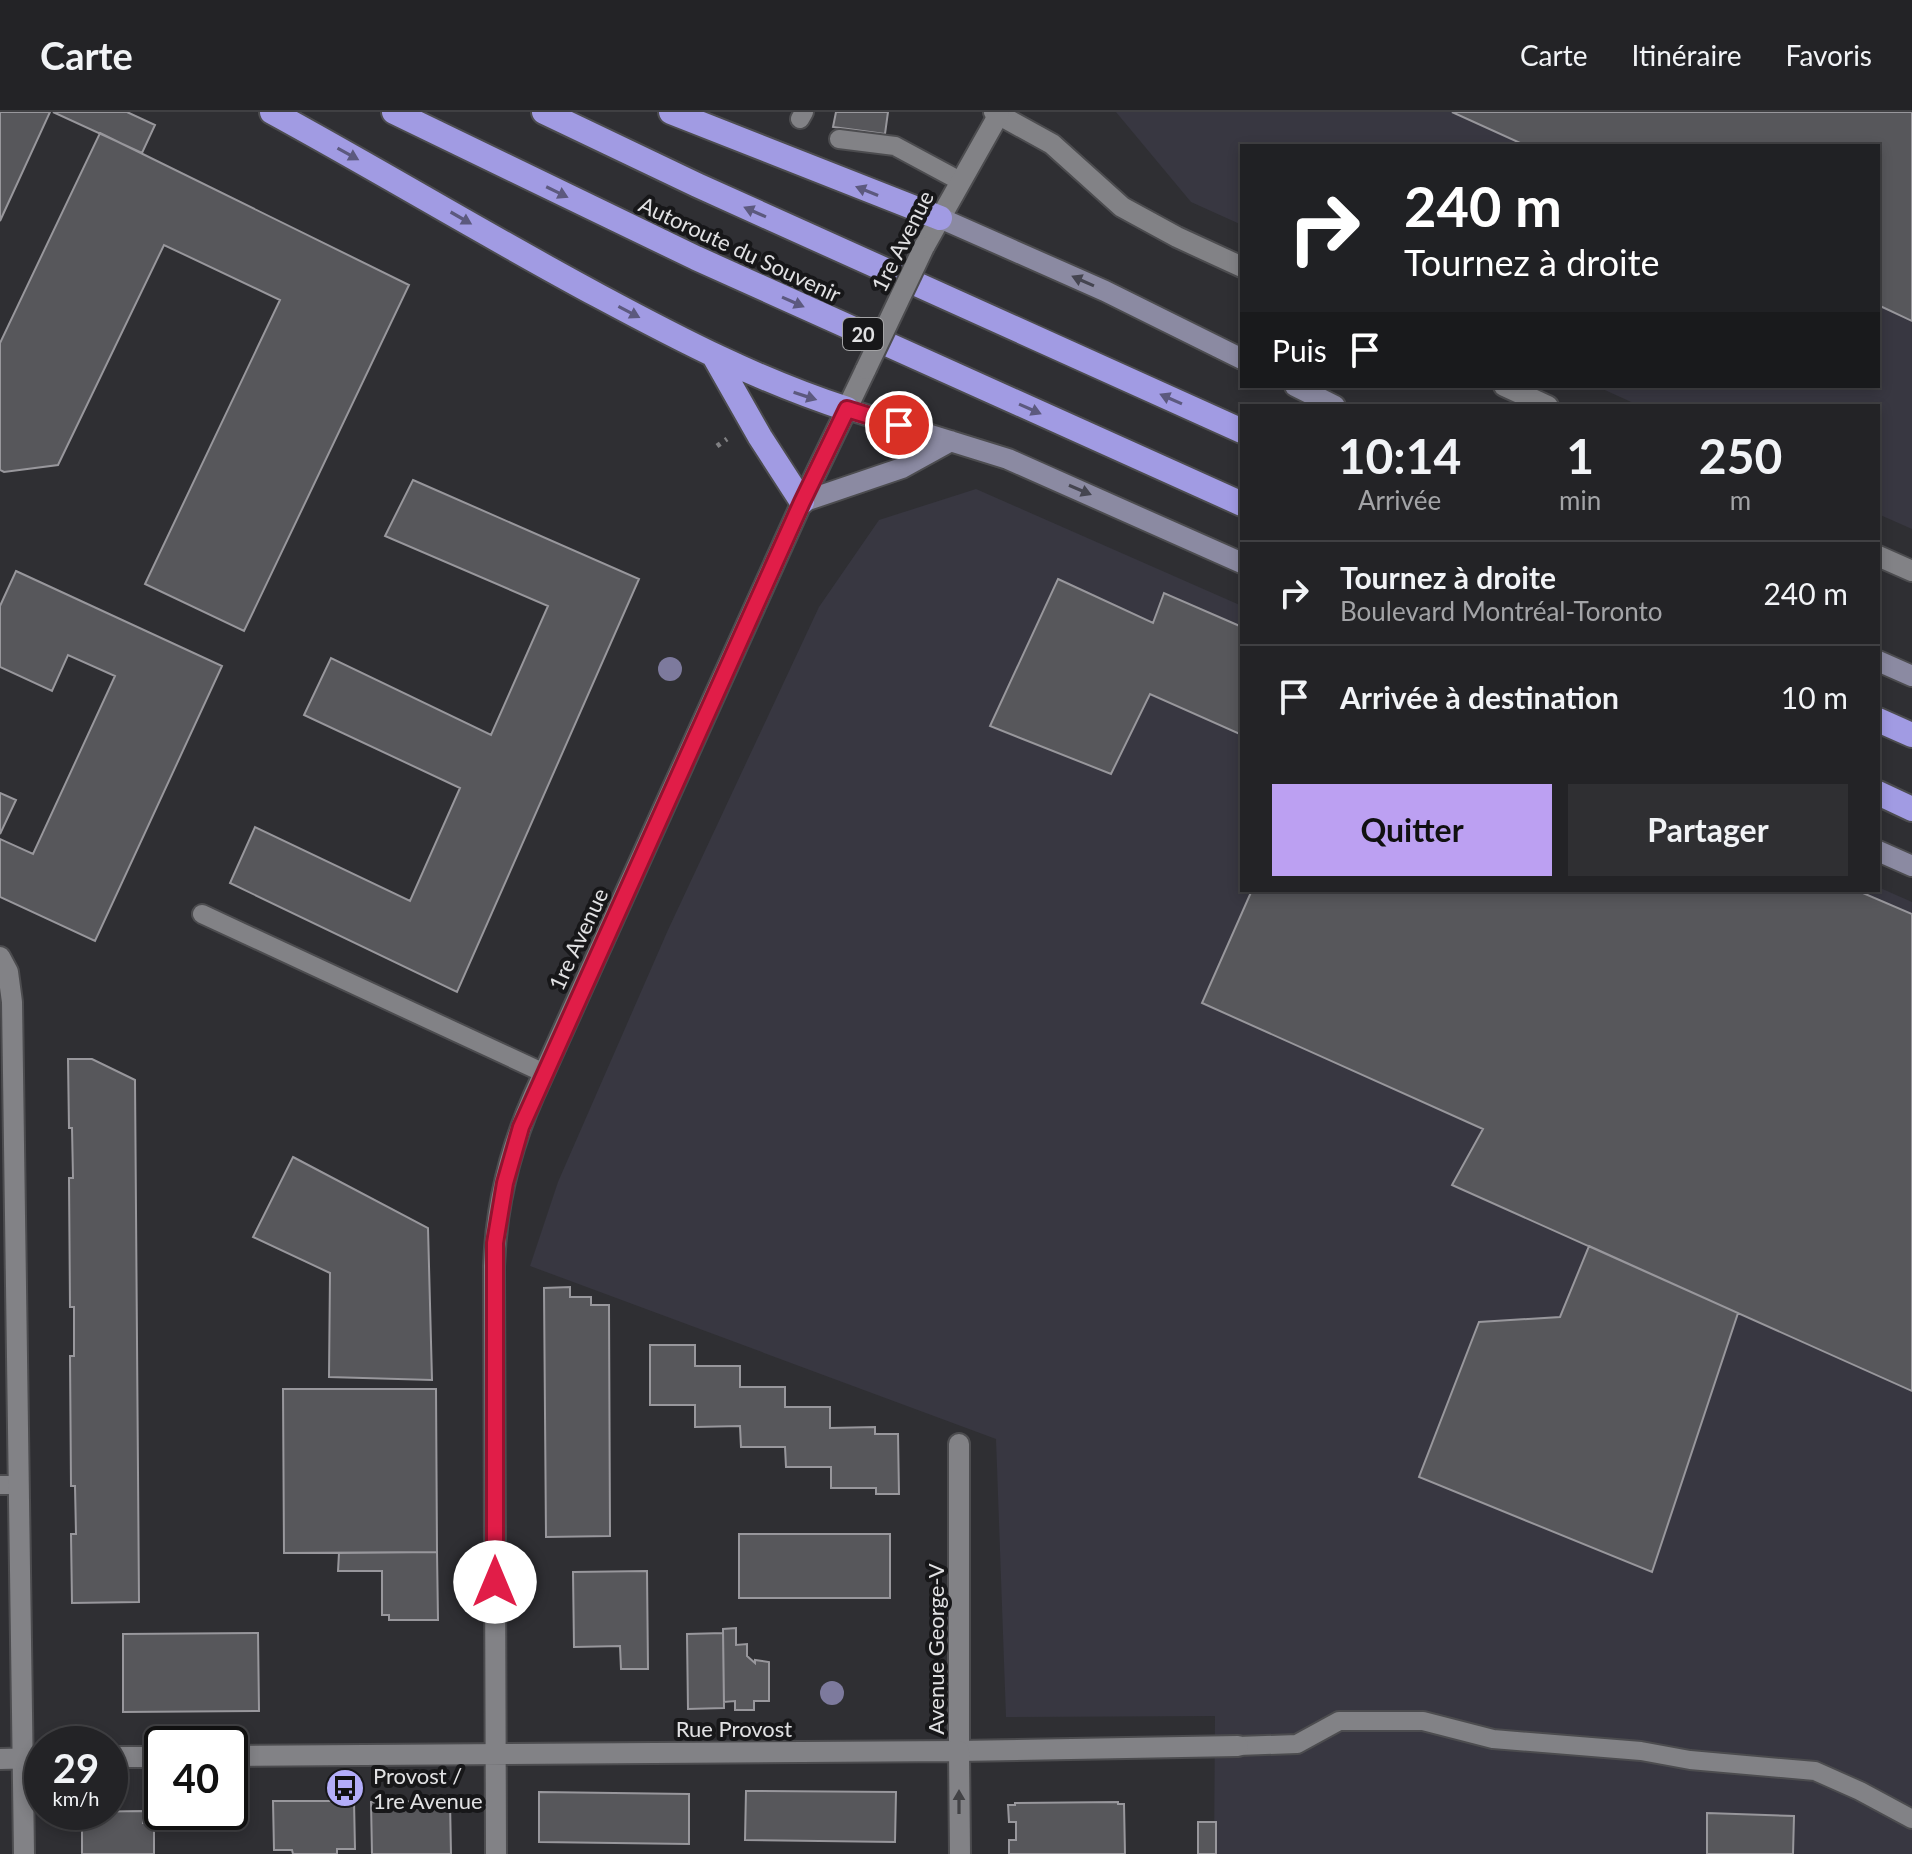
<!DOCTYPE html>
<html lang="fr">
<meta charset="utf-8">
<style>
body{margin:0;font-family:Lato,sans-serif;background:#2f2f32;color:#f1f3f6;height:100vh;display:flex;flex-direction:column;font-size:30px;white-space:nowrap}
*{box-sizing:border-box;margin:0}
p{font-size:26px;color:#a3a4a7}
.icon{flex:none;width:44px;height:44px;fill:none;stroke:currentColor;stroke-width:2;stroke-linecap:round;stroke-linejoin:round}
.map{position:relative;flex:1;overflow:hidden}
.sheet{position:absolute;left:1240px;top:292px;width:640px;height:488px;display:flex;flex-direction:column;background:#232326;border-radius:0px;box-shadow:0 4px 12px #0003,0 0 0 2px #404043}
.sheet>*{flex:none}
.banner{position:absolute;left:1240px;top:32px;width:640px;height:244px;border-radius:0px;box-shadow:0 4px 12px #0003,0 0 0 2px #404043;background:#202124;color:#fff;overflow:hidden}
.speed{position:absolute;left:24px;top:1614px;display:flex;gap:16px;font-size:40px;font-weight:700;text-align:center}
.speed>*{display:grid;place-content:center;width:104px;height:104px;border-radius:50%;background:#232326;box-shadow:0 4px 12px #0003,0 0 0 2px #404043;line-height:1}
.speed small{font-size:20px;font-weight:400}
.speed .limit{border:4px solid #111;border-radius:12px;background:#fff;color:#111}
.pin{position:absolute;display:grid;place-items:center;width:68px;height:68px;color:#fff;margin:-34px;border:4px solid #fff;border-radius:50%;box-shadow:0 2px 8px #0007}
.me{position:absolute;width:88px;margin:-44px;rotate:0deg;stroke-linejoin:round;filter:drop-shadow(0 0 6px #0008)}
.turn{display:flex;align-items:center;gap:28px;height:168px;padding:0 32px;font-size:36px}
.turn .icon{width:104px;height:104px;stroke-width:2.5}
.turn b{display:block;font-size:56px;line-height:68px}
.then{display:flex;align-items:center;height:76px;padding:0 32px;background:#0003;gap:16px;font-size:30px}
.eta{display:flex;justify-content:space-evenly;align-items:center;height:136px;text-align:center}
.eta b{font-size:48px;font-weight:700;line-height:56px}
.primary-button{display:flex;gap:16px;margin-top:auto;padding:16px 32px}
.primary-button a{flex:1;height:92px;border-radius:0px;background:#bca0f2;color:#111;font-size:32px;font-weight:700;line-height:92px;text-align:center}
.primary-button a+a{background:#2f2f32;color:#f1f3f6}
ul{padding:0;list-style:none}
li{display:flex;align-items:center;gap:24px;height:104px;padding:0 32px;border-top:2px solid #404043}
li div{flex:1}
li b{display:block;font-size:30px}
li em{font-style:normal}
header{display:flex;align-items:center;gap:48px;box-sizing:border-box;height:112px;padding:0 40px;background:#232326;border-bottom:2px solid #404043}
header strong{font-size:38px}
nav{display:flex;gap:44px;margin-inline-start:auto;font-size:28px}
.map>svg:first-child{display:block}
.built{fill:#383741}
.building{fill:#57575b;stroke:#98979c;stroke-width:2}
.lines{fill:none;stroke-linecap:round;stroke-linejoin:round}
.service-casing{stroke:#4c4c4f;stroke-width:22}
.minor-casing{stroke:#4c4c4f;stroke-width:24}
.tertiary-casing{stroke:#4c4c4f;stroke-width:24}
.secondary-casing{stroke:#4c4c4f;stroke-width:24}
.motorway-casing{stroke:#4c4c4f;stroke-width:28}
.path{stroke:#808083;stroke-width:5;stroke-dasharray:4 6;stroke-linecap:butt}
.service{stroke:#828286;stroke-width:18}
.minor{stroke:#828286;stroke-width:20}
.tertiary{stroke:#828286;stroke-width:20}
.secondary{stroke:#8b8aa2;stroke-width:20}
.motorway{stroke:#a19be3;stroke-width:24}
.tertiary-bridge-casing{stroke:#4c4c4f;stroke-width:24;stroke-linecap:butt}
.tertiary-bridge{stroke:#828286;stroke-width:20}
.tree{fill:#7d7a9d}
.oneway{fill:#5c597e}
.oneway2{fill:#454550}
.oneway3{fill:#424245}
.route-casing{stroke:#92132f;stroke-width:20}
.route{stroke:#e11d48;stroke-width:14}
.labels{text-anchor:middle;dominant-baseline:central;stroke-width:8;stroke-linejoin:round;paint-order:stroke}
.shield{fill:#171719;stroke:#a4a4a6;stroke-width:2}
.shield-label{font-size:20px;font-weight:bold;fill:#e1e1e3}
.street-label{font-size:22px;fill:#e1e1e3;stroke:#171719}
.poi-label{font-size:22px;fill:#e1e1e3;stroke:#171719;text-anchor:start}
</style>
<header>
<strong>Carte</strong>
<nav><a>Carte</a><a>Itinéraire</a><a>Favoris</a></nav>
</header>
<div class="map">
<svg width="1912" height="1742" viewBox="0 0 1912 1742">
<rect width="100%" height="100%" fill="#2f2f33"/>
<path class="built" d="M1116,0H1912V417L1878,402V294H1640L1596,274H1878V34H1242V113L1191,90Z
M976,377L1242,494V778H1878V775L1912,790V1742H1214L1215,1604L1006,1605L996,1327L530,1154L558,1070L668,818L819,495L879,408Z"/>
<path class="building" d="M0,0H50L0,109Z
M53,0H127L155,13L142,41Z
M836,0H888L885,22L833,15Z
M1452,0H1912V209L1878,193V34H1527Z
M100,21L409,173L244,519L145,472L280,188L164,133L58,353L4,360L0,358V231Z
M413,368L639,467L457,880L230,771L255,715L410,789L460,676L304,603L331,546L491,623L548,494L385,424Z
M16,459L222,554L95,829L0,785V727L33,742L115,564L68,543L52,579L0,555V494Z
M1058,467L1153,511L1164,481L1242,515V623L1150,582L1111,662L990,614Z
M0,681L16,688L0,722Z
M1252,778H1856L1912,802V1279L1452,1073L1483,1017L1202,891Z
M68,947H92L135,968L139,1490L72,1491L71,1422H76L75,1374H71L70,1244H74V1195H70L69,1066H73L72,1016H69Z
M293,1045L428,1116L432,1268L329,1265L330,1161L253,1125Z
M1589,1134L1738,1201L1652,1460L1419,1365L1479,1210L1560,1205Z
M570,1175V1185H591V1193H609L610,1424L546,1425L544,1176Z
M650,1233H695V1254H740V1275H785V1295H830V1316L875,1315V1322H898L899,1382H876V1376H831V1355H786L785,1335H741L740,1314L695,1315V1293H650Z
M283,1277H436L437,1440L284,1441Z
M739,1422H890V1486H739Z
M437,1440L438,1508H389V1503H382V1459H338L339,1441Z
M647,1459L648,1557H621L620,1534L574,1535L573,1460Z
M736,1516V1533L747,1532V1544L755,1551V1548L769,1550V1589H754V1598H735V1589L724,1590L723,1517Z
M258,1521L259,1599L123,1600V1522Z
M723,1521L724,1596L688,1597L687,1522Z
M746,1679L896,1680L895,1730L745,1728Z
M539,1680L689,1682V1732L539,1730Z
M273,1689H354L355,1737H337V1742H293L292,1738H274Z
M450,1689L451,1742H372L371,1690Z
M1118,1690V1692H1124L1125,1742H1009V1728H1016V1710H1009L1008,1693H1015V1691Z
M143,1699V1711H154V1742H82V1718H77V1700Z
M1707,1701L1794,1704L1793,1742H1707Z
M1198,1710H1216V1742H1198Z"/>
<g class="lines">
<defs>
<path id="service" d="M800,7L804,0
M839,27L895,34L960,69
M202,802L544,961
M0,1373H17
M1238,1634L1297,1632L1339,1609H1423L1493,1627L1641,1639L1690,1648L1815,1659L1860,1679L1912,1707"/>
<path id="minor" d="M994,0L1052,32L1122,95L1177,125L1242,155
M1504,274L1548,294
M1878,444L1912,459
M0,845L8,860L12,890L24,1742
M959,1332V1639L1238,1634"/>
<path id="tertiary" d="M924,135L999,2
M230,1644L959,1639L960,1742
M110,1645H162
M0,1647L42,1646
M496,1742L494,1154C496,1095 510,1037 534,983L802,390L866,257"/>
<path id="secondary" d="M940,106L1105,179L1242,247
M1295,274L1335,294
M847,297L1008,347L1242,451
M802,390L902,356L951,329
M1878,549L1912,564
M1878,739L1912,754"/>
<path id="motorway" d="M272,0C382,60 489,125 599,184C681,228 758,268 847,297
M394,0L696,146L1242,392
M544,0L697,73L1242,319
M671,0L940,106
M714,244L760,325L802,390
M1878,608L1912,623
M1878,681L1912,697"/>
</defs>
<use href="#service" class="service-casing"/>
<use href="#minor" class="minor-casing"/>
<use href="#tertiary" class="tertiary-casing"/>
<use href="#secondary" class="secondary-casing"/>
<use href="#motorway" class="motorway-casing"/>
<path class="path" d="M717,334L727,327"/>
<use href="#service" class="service"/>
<use href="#minor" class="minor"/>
<use href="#tertiary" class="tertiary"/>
<use href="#secondary" class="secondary"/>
<use href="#motorway" class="motorway"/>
<defs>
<path id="tertiary-bridge" d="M866,257L924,135"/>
</defs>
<use href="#tertiary-bridge" class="tertiary-bridge-casing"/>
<use href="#tertiary-bridge" class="tertiary-bridge"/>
</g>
<g class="tree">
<circle cx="670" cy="557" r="12"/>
<circle cx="832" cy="1581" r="12"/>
</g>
<defs><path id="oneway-solid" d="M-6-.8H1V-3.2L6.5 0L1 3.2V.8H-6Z" transform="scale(2)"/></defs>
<g class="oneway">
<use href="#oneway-solid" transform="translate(348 42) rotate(29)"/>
<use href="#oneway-solid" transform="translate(867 79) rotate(-158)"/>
<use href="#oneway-solid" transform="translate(557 80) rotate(26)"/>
<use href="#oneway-solid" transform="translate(755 100) rotate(-156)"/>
<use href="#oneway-solid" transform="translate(461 106) rotate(30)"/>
<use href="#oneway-solid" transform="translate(793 190) rotate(24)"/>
<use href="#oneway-solid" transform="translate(629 200) rotate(28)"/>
<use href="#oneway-solid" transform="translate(805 284) rotate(18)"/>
<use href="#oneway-solid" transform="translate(1171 287) rotate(-156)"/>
<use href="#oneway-solid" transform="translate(1030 297) rotate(24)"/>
</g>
<g class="oneway2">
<use href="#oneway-solid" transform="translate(1083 169) rotate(-156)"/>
<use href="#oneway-solid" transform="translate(1080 378) rotate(23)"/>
</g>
<use class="oneway3" href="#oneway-solid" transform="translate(959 1690) rotate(-90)"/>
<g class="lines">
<defs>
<path id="route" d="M495,1470V1131L505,1071L521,1015L802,390L847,297L899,313"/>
</defs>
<use href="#route" class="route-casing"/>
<use href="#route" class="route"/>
</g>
<defs>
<symbol id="bus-disc" viewBox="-11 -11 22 22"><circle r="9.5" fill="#b3adf9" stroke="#171719"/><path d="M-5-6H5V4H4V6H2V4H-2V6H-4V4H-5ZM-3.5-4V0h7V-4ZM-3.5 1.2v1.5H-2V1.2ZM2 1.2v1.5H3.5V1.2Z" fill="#111"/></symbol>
</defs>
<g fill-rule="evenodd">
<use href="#bus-disc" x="323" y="1654" width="44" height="44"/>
</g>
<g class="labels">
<rect class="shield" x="843" y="206" width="40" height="32" rx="6"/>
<g class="shield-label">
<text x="863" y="222">20</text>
</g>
<g class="street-label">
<text transform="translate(902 129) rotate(-63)">1re Avenue</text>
<text transform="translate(740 137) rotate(25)">Autoroute du Souvenir</text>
<text transform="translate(578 827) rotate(-65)">1re Avenue</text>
<text transform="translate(935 1537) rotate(-90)">Avenue George-V</text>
<text x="734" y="1616">Rue Provost</text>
</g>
<g class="poi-label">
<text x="373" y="1663">Provost /<tspan x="373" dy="25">1re Avenue</tspan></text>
</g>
</g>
</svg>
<div class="speed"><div>29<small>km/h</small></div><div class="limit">40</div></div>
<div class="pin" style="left:899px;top:313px;background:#d93025"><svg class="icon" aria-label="arrive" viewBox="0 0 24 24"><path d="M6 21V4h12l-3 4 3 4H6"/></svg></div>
<svg class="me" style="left:495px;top:1470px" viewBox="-20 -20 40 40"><circle r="19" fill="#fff"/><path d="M0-13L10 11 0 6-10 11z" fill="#e11d48"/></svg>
<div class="banner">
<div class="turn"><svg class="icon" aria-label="right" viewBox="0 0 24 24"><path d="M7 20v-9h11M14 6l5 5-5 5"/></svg><div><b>240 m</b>Tournez à droite</div></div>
<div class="then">Puis<svg class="icon" aria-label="arrive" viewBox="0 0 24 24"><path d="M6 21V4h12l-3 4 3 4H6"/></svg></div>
</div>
<section class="sheet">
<div class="eta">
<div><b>10:14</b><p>Arrivée</p></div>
<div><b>1</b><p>min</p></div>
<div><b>250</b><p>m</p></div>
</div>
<ul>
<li><svg class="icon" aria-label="right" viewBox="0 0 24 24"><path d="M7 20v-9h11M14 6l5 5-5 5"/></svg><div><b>Tournez à droite</b><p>Boulevard Montréal-Toronto</p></div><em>240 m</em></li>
<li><svg class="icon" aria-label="arrive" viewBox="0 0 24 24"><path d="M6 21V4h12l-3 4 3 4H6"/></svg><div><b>Arrivée à destination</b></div><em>10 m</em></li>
</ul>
<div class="primary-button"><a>Quitter</a><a>Partager</a></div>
</section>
</div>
